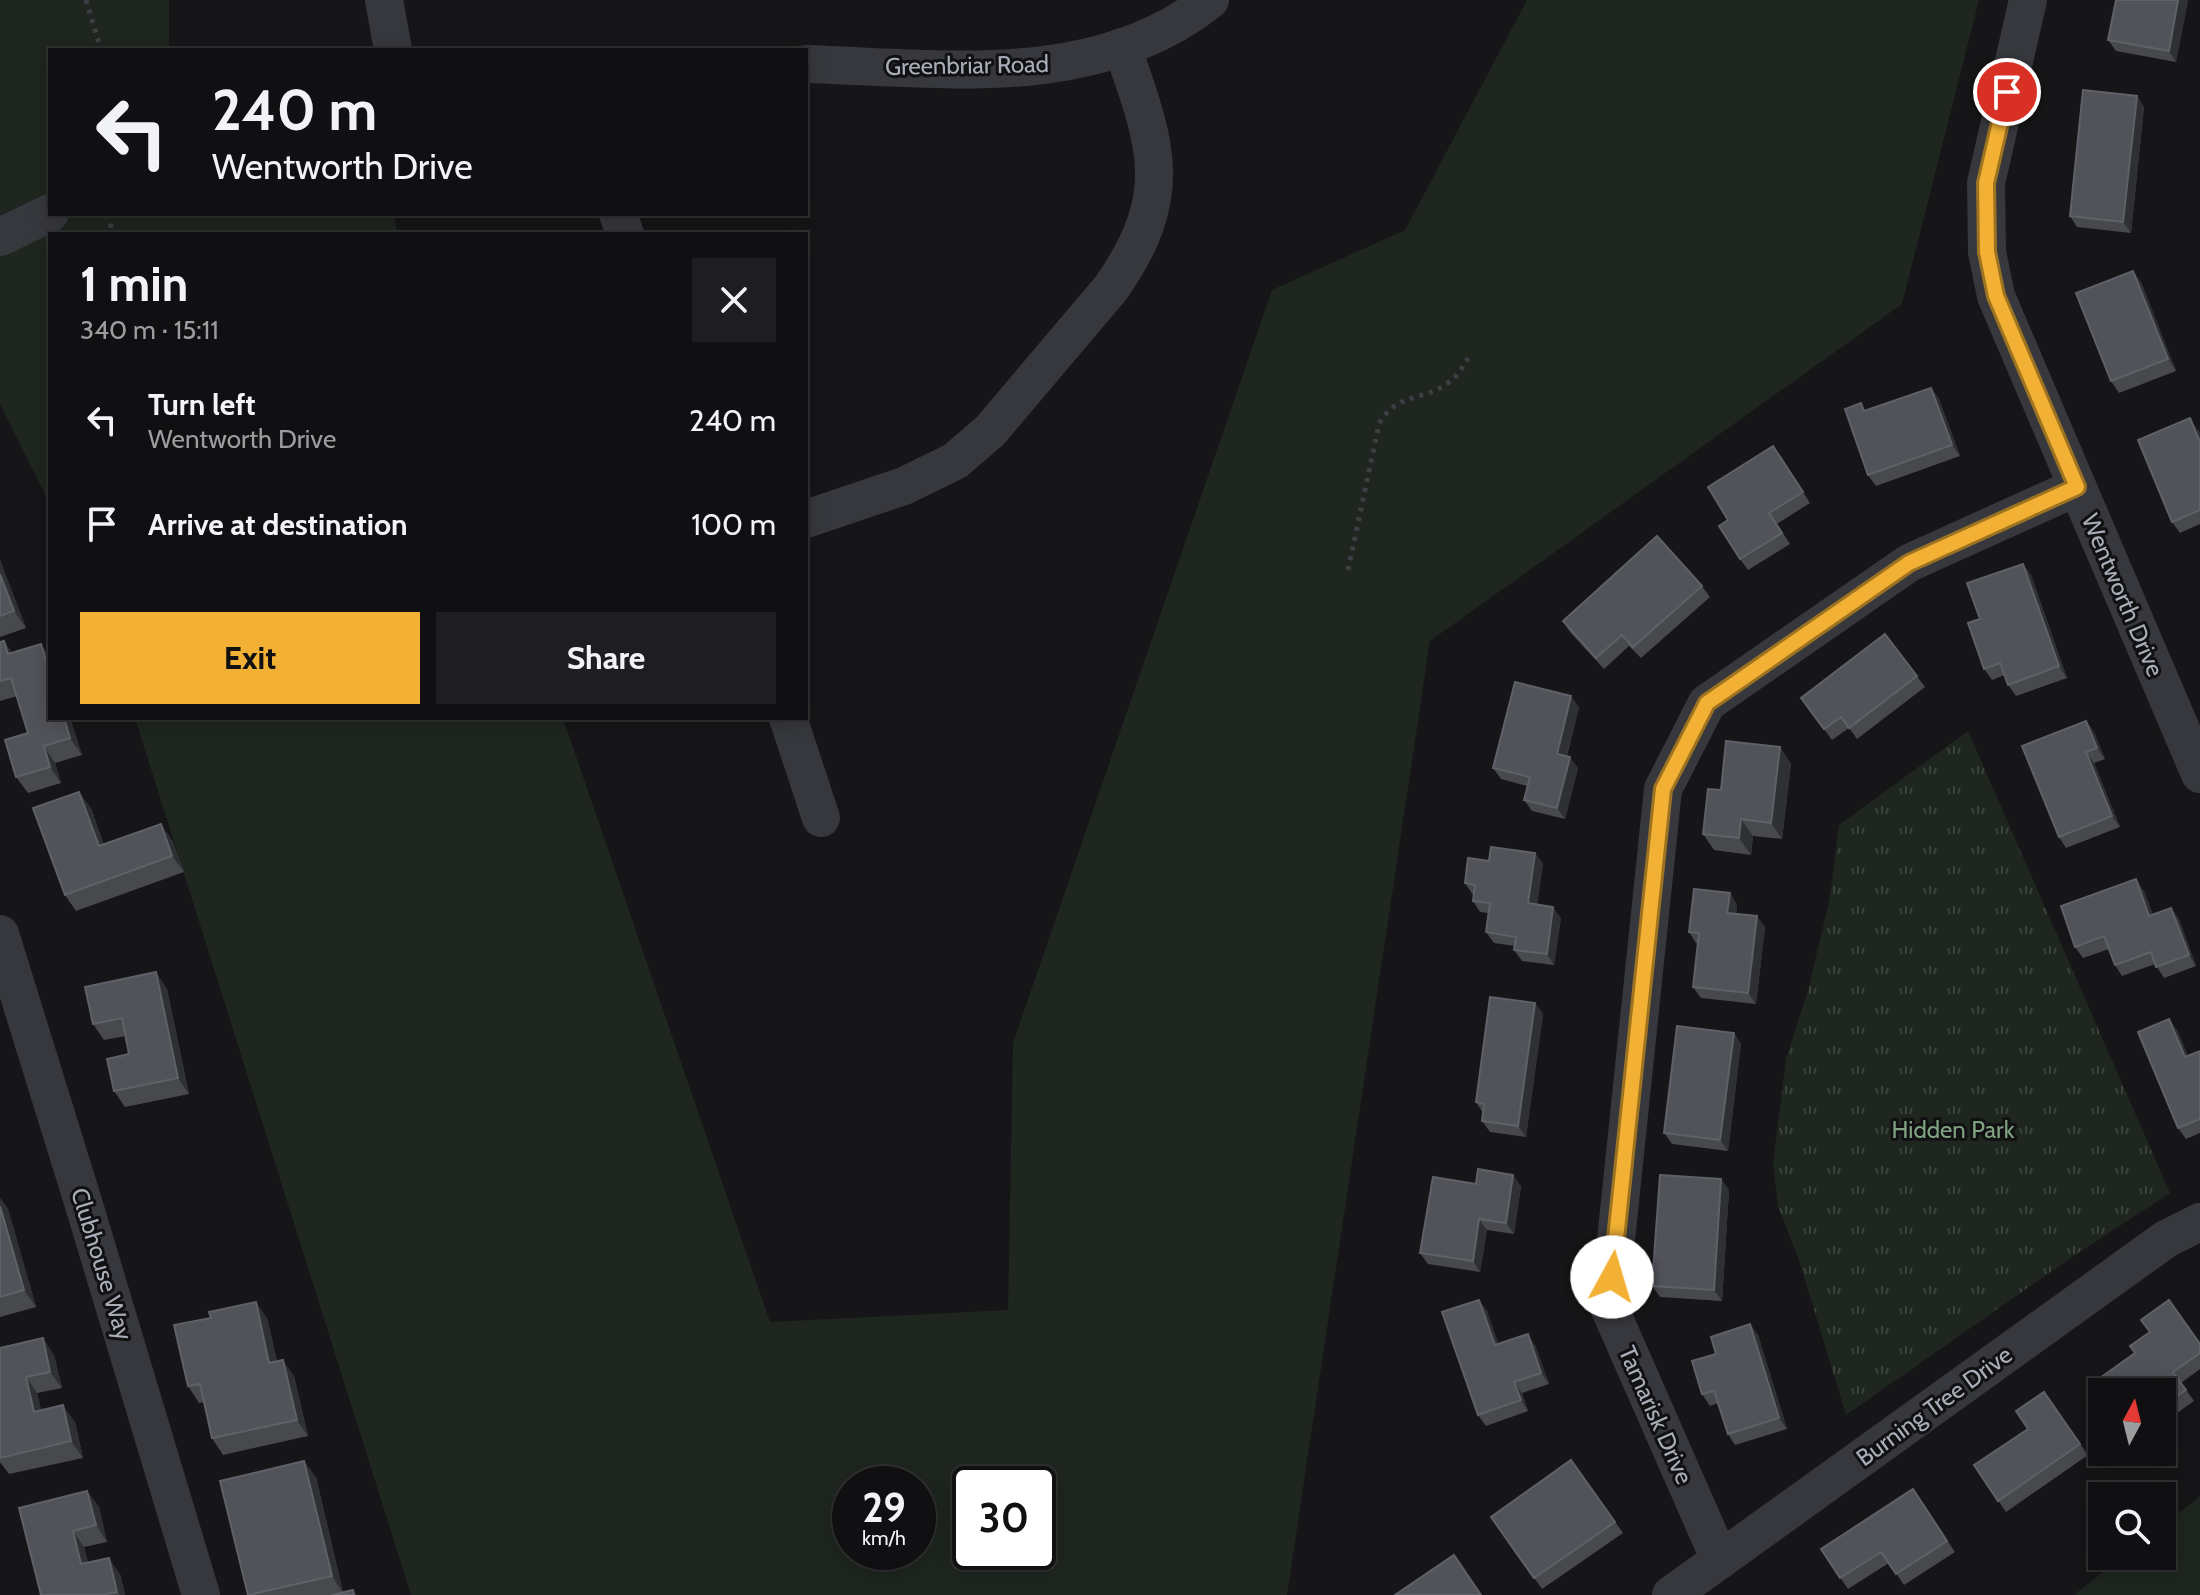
<!DOCTYPE html>
<meta charset="utf-8">
<style>
body{margin:0;font-family:Cabin,sans-serif;background:#1e1e20;color:#f1f3f6;height:100vh;display:flex;flex-direction:column;font-size:30px;white-space:nowrap}
*{box-sizing:border-box;margin:0}
p{font-size:26px;color:#9c9d9f}
.icon{flex:none;width:44px;height:44px;fill:none;stroke:currentColor;stroke-width:2;stroke-linecap:round;stroke-linejoin:round}
.map{position:relative;flex:1;overflow:hidden}
.side{position:absolute;left:48px;top:232px;width:760px;height:488px;display:flex;flex-direction:column;background:#101012;border-radius:0px;box-shadow:0 4px 20px #0003,0 0 0 2px #303032}
.side>*{flex:none}
.top-card{position:absolute;left:48px;top:48px;width:760px;height:168px;border-radius:0px;box-shadow:0 4px 20px #0003,0 0 0 2px #303032;background:#101012;color:#f1f3f6;overflow:hidden}
.needle{width:52px;rotate:7deg}
.fabs{position:absolute;left:2088px;top:1378px;display:grid;gap:16px}
.fabs a{display:grid;place-items:center;width:88px;height:88px;border-radius:0px;background:#101012;box-shadow:0 4px 20px #0003,0 0 0 2px #303032;font-size:40px}
.speed{position:absolute;left:832px;top:1466px;display:flex;gap:16px;font-size:40px;font-weight:700;text-align:center}
.speed>*{display:grid;place-content:center;width:104px;height:104px;border-radius:50%;background:#101012;box-shadow:0 4px 20px #0003,0 0 0 2px #303032;line-height:1}
.speed small{font-size:20px;font-weight:400}
.speed .limit{border:4px solid #111;border-radius:12px;background:#fff;color:#111}
.pin{position:absolute;display:grid;place-items:center;width:68px;height:68px;color:#fff;margin:-34px;border:4px solid #fff;border-radius:50%;box-shadow:0 2px 8px #0007}
.me{position:absolute;width:88px;margin:-44px;rotate:6deg;stroke-linejoin:round;filter:drop-shadow(0 0 6px #0008)}
.turn{display:flex;align-items:center;gap:28px;height:168px;padding:0 32px;font-size:36px}
.turn .icon{width:104px;height:104px;stroke-width:2.5}
.turn b{display:block;font-size:56px;line-height:68px}
.round{display:grid;place-items:center;flex:none;width:84px;height:84px;border-radius:0px;background:#1e1e20}
.overview{display:flex;align-items:center;justify-content:space-between;height:136px;padding:0 32px}
h1{font-size:48px;font-weight:700;line-height:60px}
.cta{display:flex;gap:16px;margin-top:auto;padding:16px 32px}
.cta a{flex:1;height:92px;border-radius:0px;background:#f2b134;color:#111;font-size:32px;font-weight:700;line-height:92px;text-align:center}
.cta a+a{background:#1e1e20;color:#f1f3f6}
ul{padding:0;list-style:none}
li{display:flex;align-items:center;gap:24px;height:104px;padding:0 32px}
li div{flex:1}
li b{display:block;font-size:30px}
li em{font-style:normal}
.map>svg:first-child{display:block}
.green{fill:#1e261f;fill-rule:evenodd}
.park{fill:url(#park-tufts)}
.lines{fill:none;stroke-linecap:round;stroke-linejoin:round}
.path{stroke:#3d3f44;stroke-width:5;stroke-dasharray:4 6;stroke-linecap:butt}
.minor{stroke:#37383d;stroke-width:38}
.wall{fill:#47494d}
.shaded-wall{fill:#2f3033}
.building{fill:#525359;stroke:#5f6168;stroke-width:2}
.route-casing{stroke:#9d7322;stroke-width:20}
.route{stroke:#f2b134;stroke-width:14}
.labels{text-anchor:middle;dominant-baseline:central;stroke-width:6;stroke-linejoin:round;paint-order:stroke}
.street-label{font-size:24px;fill:#a8adb8;stroke:#111113}
.park-label{font-size:24px;fill:#7fa381;stroke:#111113}
</style>
<div class="map">
<svg width="2200" height="1595" viewBox="0 0 2200 1595">
<defs>
<pattern id="park-tufts" width="24" height="20" patternUnits="userSpaceOnUse" patternTransform="scale(2)"><rect width="24" height="20" fill="#1e261f"/><path d="M3 7l-1-3M5 7V3M7 7l1-3M15 17l-1-3M17 17v-4M19 17l1-3" fill="none" stroke="#3c433d"/></pattern>
</defs>
<rect width="100%" height="100%" fill="#161618"/>
<path class="green" d="M0,0H169V50H50V214H393L398,234H50V505L0,404Z
M1527,0H1979L1902,304L1430,641L1287,1595H411L135,718H563L770,1322L1008,1310L1013,1043L1272,290L1405,230ZM850,1484H918V1552H850ZM970,1484H1038V1552H970Z
M2200,1496V1595H2074L2123,1556H2162V1526Z"/>
<path class="park" d="M1968,731L2170,1193L2069,1259L1846,1415L1799,1260L1778,1206L1773,1163L1786,1059L1809,987L1830,897L1839,825Z"/>
<g class="lines">
<path class="path" d="M86,0L101,50
M108,214L113,234
M1348,570L1379,424C1398,391 1424,402 1449,382C1458,376 1463,366 1469,357"/>
<path class="minor" d="M384,0L393,50
M2028,0L1986,183L1987,252L1996,296L2200,774
M806,64C940,68 1097,91 1210,0
M618,214L625,234
M0,237L50,213
M806,519L904,486L955,461L990,431L1111,288C1176,195 1157,146 1122,47
M788,718L821,818
M0,934L84,1205L201,1595
M1720,1560L1609,1307L1663,789L1707,703L1909,563L2077,487
M1671,1595L2166,1239L2200,1222"/>
</g>
<path class="wall" d="M2188,0L2176,62L2116,51L2108,40Z
M2137,96L2144,107L2131,233L2077,227L2070,216Z
M2141,282L2176,371L2119,393L2111,381Z
M1931,388L1939,399L1960,456L1876,486L1868,475L1867,411Z
M2198,429L2200,434V524L2180,533L2172,522Z
M1781,457L1810,503L1777,524L1790,544L1748,570L1740,559L1728,520Z
M0,560L26,628L0,637Z
M2023,564L2031,575L2067,678L2016,696L2008,685L2005,675L1992,680L1984,669L1980,619Z
M1702,586L1710,597L1641,658L1629,646L1604,669L1570,632L1563,621Z
M4,641L12,653L50,718H70L82,755L55,763L61,783L28,793L16,777L28,733L17,696L0,701V642Z
M1917,676L1925,687L1857,739L1849,728L1832,740L1809,709Z
M1579,707L1567,756L1578,768L1565,819L1532,811L1524,800L1527,786L1501,779L1493,768Z
M2086,721L2094,732L2105,759L2094,763L2120,827L2066,848L2059,837Z
M1780,747L1791,764L1782,839L1753,836L1751,855L1714,850L1703,834L1721,790Z
M91,808L104,845L172,840L184,872L76,911L65,895Z
M1535,853L1543,864L1537,905L1561,918L1554,965L1522,961L1514,950L1515,946L1494,943L1486,932L1488,913L1480,912L1473,901V895L1465,883L1489,861Z
M2144,891L2153,915L2171,908L2179,919L2196,966L2164,978L2155,964L2122,976L2115,965L2109,949L2083,958L2075,947Z
M1737,904L1736,914L1765,927L1756,1004L1701,998L1693,987L1698,943H1696L1689,932Z
M167,989L189,1094L125,1107L114,1091L129,1054L126,1036L104,1040L93,1024Z
M1535,1003L1543,1014L1526,1137L1490,1132L1482,1121L1483,1113L1476,1102Z
M2177,1030L2188,1056L2200,1051V1133L2186,1139L2178,1128Z
M1734,1033L1741,1044L1728,1151L1672,1144L1664,1133Z
M1721,1179L1729,1190L1722,1301L1660,1297L1652,1286Z
M1476,1184L1521,1186L1514,1234L1487,1230L1480,1272L1428,1264L1420,1253Z
M0,1198L8,1209L36,1307L0,1317Z
M1479,1300L1487,1311L1498,1344L1535,1345L1549,1384L1522,1393L1528,1411L1486,1426L1478,1415Z
M267,1318L277,1361L294,1376L308,1436L223,1455L212,1438L204,1402L199,1403L188,1386Z
M1750,1324L1758,1335L1787,1429L1735,1445L1728,1434L1718,1403L1710,1406L1702,1394L1716,1354Z
M2200,1344V1369L2181,1383L2194,1401L2170,1418L2162,1407V1392H2109Z
M0,1348L54,1355L62,1388L37,1393L41,1410L75,1422L83,1458L9,1474L0,1462Z
M2044,1392L2088,1455L2006,1512L1974,1465L2028,1429Z
M1571,1460L1623,1533L1542,1589L1491,1517Z
M316,1477L343,1592L353,1590L356,1595H248Z
M1913,1489L1955,1552L1904,1585L1889,1563L1848,1589L1821,1549Z
M87,1491L99,1507L107,1542L84,1547L88,1563L120,1574L125,1595H41Z"/>
<path class="shaded-wall" d="M2178,0H2188L2176,62L2169,51Z
M2137,96L2144,107L2131,233L2123,222Z
M2133,271L2141,282L2176,371L2168,359Z
M1931,388L1939,399L1960,456L1952,445Z
M2190,418L2200,434V442Z
M0,560L26,628L14,611L0,574Z
M2023,564L2031,575L2067,678L2059,666Z
M4,641L15,657L8,654Z
M41,644L50,657V673Z
M1571,696L1579,707L1564,765L1557,754Z
M64,718H70L82,755L70,738Z
M2086,721L2094,732L2105,759L2097,748Z
M44,746L55,763L61,783L50,767Z
M1780,747L1791,764L1782,839L1771,823Z
M2086,752L2094,763L2120,827L2112,816Z
M1570,757L1578,768L1565,819L1557,808Z
M79,792L91,808L110,863L99,846Z
M1741,819L1753,836L1751,855L1739,838Z
M161,824L172,840L184,872L172,856Z
M1535,853L1543,864L1536,914L1528,903Z
M2136,879L2144,891L2157,927L2149,916Z
M1730,893L1737,904L1735,924L1727,913Z
M1553,907L1561,918L1554,965L1547,954Z
M2171,908L2179,919L2196,966L2189,955Z
M1757,916L1765,927L1756,1004L1748,993Z
M156,972L167,989L189,1094L178,1078Z
M1535,1003L1543,1014L1526,1137L1518,1126Z
M2169,1019L2177,1030L2193,1068L2185,1057Z
M1734,1033L1741,1044L1728,1151L1720,1140Z
M1513,1175L1521,1186L1514,1234L1506,1223Z
M1721,1179L1729,1190L1722,1301L1714,1290Z
M0,1198L8,1209L36,1307L24,1290L0,1206Z
M1479,1219L1487,1230L1480,1272L1473,1261Z
M1479,1300L1487,1311L1503,1356L1495,1345Z
M256,1302L267,1318L281,1379L269,1363Z
M1750,1324L1758,1335L1787,1429L1779,1418Z
M1528,1334L1535,1345L1549,1384L1541,1373Z
M43,1338L54,1355L62,1388L50,1372Z
M283,1360L294,1376L308,1436L297,1420Z
M26,1377L37,1393L46,1428L34,1412Z
M1514,1382L1522,1393L1528,1411L1521,1400Z
M63,1405L75,1422L83,1458L71,1441Z
M304,1461L316,1477L343,1593L332,1576Z
M87,1491L99,1507L107,1542L96,1525Z
M73,1531L84,1547L93,1581L81,1564Z
M109,1558L120,1574L125,1595H120L117,1592Z"/>
<path class="building" d="M2116,0H2178L2169,51L2108,40Z
M2083,90L2137,96L2123,222L2070,216Z
M2133,271L2168,359L2111,381L2076,293Z
M1931,388L1952,445L1868,475L1845,409L1861,403L1864,411Z
M2190,418L2200,442V510L2172,522L2138,440Z
M1773,446L1803,492L1769,513L1782,533L1740,559L1719,526L1728,520L1708,487Z
M1657,536L1702,586L1633,647L1622,635L1596,658L1563,621Z
M2023,564L2059,666L2008,685L2000,663L1984,669L1968,623L1980,619L1967,583Z
M0,574L14,611L0,616Z
M1885,634L1917,676L1849,728L1841,717L1824,729L1801,698Z
M4,641L8,654L41,644L50,673V718H64L70,738L44,746L50,767L16,777L5,740L28,733L11,678L0,681V642Z
M1515,682L1571,696L1557,754L1570,757L1557,808L1524,800L1530,777L1493,768Z
M2086,721L2097,748L2086,752L2112,816L2059,837L2022,746Z
M1726,741L1780,747L1771,823L1741,819L1739,838L1703,834L1708,789L1721,790Z
M79,792L99,846L161,824L172,856L65,895L33,808Z
M1491,847L1535,853L1528,903L1553,907L1547,954L1514,950L1516,937L1486,932L1490,903L1473,901L1475,885L1465,883L1468,858L1489,861Z
M2136,879L2149,916L2171,908L2189,955L2156,967L2151,952L2115,965L2104,936L2075,947L2061,906Z
M1694,889L1730,893L1727,913L1757,916L1748,993L1693,987L1699,933L1689,932Z
M156,972L178,1078L114,1091L107,1059L129,1054L122,1018L93,1024L85,987Z
M1490,997L1535,1003L1518,1126L1482,1121L1484,1104L1476,1102Z
M2169,1019L2185,1057L2200,1051V1119L2178,1128L2138,1032Z
M1677,1026L1734,1033L1720,1140L1664,1133Z
M1478,1169L1513,1175L1506,1223L1479,1219L1473,1261L1420,1253L1433,1177L1476,1184Z
M1660,1175L1721,1179L1714,1290L1652,1286Z
M0,1206L24,1290L0,1297Z
M1479,1300L1495,1345L1528,1334L1541,1373L1514,1382L1521,1400L1478,1415L1442,1312Z
M2169,1300L2200,1344V1353L2173,1372L2186,1390L2162,1406V1392H2151L2149,1390L2146,1392H2109L2100,1378L2135,1353L2130,1346L2150,1332L2141,1320Z
M256,1302L269,1363L283,1360L297,1420L212,1438L200,1384L188,1386L174,1325L211,1318L209,1312Z
M1750,1324L1779,1418L1728,1434L1714,1391L1702,1394L1692,1361L1716,1354L1711,1337Z
M43,1338L50,1372L26,1377L34,1412L63,1405L71,1441L0,1458V1348Z
M2044,1392L2080,1444L1998,1501L1974,1465L2028,1429L2016,1411Z
M1571,1460L1615,1522L1534,1578L1491,1517Z
M304,1461L332,1576L248,1595L220,1481Z
M1913,1489L1947,1541L1896,1574L1881,1552L1840,1578L1821,1549Z
M87,1491L96,1525L73,1531L81,1564L109,1558L117,1592L103,1595H41L19,1508Z
M1454,1555L1481,1595H1395Z
M353,1590L354,1595H332Z"/>
<g class="lines">
<defs>
<path id="route" d="M1612,1277L1663,789L1707,703L1909,563L2077,487L1996,296L1987,252L1986,183L2007,92"/>
</defs>
<use href="#route" class="route-casing"/>
<use href="#route" class="route"/>
</g>
<g class="labels">
<g class="street-label">
<text transform="translate(967 65) rotate(-1)">Greenbriar Road</text>
<text transform="translate(2123 595) rotate(67)">Wentworth Drive</text>
<text transform="translate(102 1264) rotate(73)">Clubhouse Way</text>
<text transform="translate(1934 1406) rotate(-36)">Burning Tree Drive</text>
<text transform="translate(1656 1415) rotate(66)">Tamarisk Drive</text>
</g>
<g class="park-label">
<text x="1953" y="1129">Hidden Park</text>
</g>
</g>
</svg>
<div class="fabs">
<a><svg class="needle" viewBox="-14 -14 28 28"><path d="M0-13l5 13h-10z" fill="#e53935"/><path d="M0 13l5-13h-10z" fill="#9c9d9f"/></svg></a>
<a><svg class="icon" aria-label="search" viewBox="0 0 24 24"><circle cx="10" cy="10" r="6"/><path d="M15 15l6 6"/></svg></a>
</div>
<div class="speed"><div>29<small>km/h</small></div><div class="limit">30</div></div>
<div class="pin" style="left:2007px;top:92px;background:#d93025"><svg class="icon" aria-label="arrive" viewBox="0 0 24 24"><path d="M6 21V4h12l-3 4 3 4H6"/></svg></div>
<svg class="me" style="left:1612px;top:1277px" viewBox="-20 -20 40 40"><circle r="19" fill="#fff"/><path d="M0-13L10 11 0 6-10 11z" fill="#f2b134"/></svg>
<div class="top-card">
<div class="turn"><svg class="icon" aria-label="left" viewBox="0 0 24 24"><path d="M17 20v-9H6M10 6l-5 5 5 5"/></svg><div><b>240 m</b>Wentworth Drive</div></div>
</div>
<section class="side">
<div class="overview"><div><h1>1 min</h1><p>340 m · 15:11</p></div><a class="round"><svg class="icon" aria-label="close" viewBox="0 0 24 24"><path d="M6 6l12 12M18 6L6 18"/></svg></a></div>
<ul>
<li><svg class="icon" aria-label="left" viewBox="0 0 24 24"><path d="M17 20v-9H6M10 6l-5 5 5 5"/></svg><div><b>Turn left</b><p>Wentworth Drive</p></div><em>240 m</em></li>
<li><svg class="icon" aria-label="arrive" viewBox="0 0 24 24"><path d="M6 21V4h12l-3 4 3 4H6"/></svg><div><b>Arrive at destination</b></div><em>100 m</em></li>
</ul>
<div class="cta"><a>Exit</a><a>Share</a></div>
</section>
</div>
